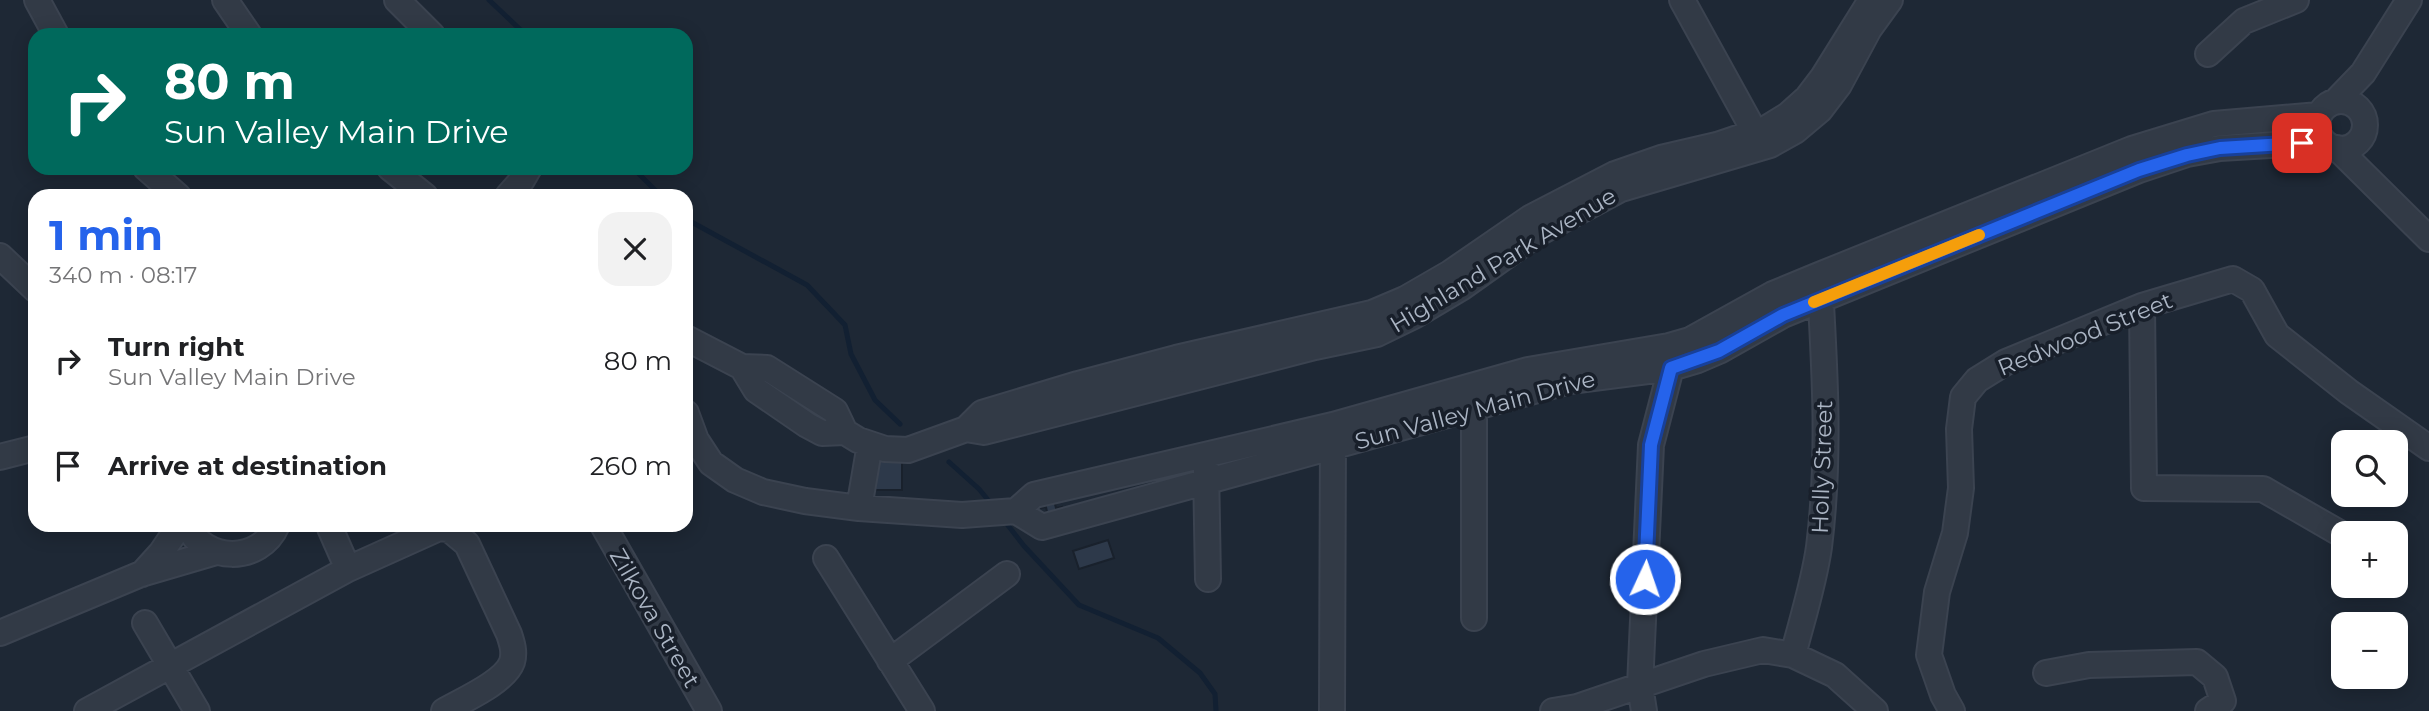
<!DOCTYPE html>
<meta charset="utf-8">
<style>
body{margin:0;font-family:Montserrat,sans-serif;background:#f2f2f2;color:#202124;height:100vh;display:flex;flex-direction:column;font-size:26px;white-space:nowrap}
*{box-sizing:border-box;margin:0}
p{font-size:23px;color:#757577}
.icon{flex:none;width:38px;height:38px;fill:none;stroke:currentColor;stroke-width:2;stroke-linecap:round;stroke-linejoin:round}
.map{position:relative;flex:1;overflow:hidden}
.details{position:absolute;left:28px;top:189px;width:665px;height:343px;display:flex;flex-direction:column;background:#fff;border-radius:21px;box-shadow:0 4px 18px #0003}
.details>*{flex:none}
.guide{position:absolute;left:28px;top:28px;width:665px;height:147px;border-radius:21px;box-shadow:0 4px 18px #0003;background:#00695c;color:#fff;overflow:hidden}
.controls{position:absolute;left:2331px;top:430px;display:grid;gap:14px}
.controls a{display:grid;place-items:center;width:77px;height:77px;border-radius:14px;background:#fff;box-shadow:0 4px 18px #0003;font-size:35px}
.pin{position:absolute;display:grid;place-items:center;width:60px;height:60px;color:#fff;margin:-30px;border-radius:14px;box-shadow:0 4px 10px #0006}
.me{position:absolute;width:77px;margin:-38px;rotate:3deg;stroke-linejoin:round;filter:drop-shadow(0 0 5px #0008)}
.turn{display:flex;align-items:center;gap:24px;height:147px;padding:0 21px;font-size:32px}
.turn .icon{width:91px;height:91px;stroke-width:2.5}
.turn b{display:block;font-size:49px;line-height:60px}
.round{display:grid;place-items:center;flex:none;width:74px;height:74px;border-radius:21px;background:#f2f2f2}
.summary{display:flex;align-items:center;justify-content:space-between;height:119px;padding:0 21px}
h1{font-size:42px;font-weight:700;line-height:52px;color:#2563eb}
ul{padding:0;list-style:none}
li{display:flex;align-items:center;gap:21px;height:105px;padding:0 21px}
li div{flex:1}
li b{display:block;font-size:26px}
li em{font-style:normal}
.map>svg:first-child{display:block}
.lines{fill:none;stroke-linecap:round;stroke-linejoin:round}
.stream{stroke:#122032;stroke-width:5}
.building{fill:#2d394a;stroke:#19212c;stroke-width:2}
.minor-casing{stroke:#3b4350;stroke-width:28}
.minor{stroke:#323a46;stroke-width:24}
.route-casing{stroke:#184099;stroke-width:18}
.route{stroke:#2563eb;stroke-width:12}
.slow{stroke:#f59e0b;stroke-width:12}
.labels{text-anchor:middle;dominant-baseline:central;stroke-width:7;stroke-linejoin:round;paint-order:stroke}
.street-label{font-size:23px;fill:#abb5c4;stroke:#181f2a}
</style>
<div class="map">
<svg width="2429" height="711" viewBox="0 0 2429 711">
<rect width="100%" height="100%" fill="#1e2835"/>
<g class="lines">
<path class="stream" d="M489,0L526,35
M633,168L661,196
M686,219L807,285L845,325L851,354L875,400L900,424
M949,462L979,489L993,506
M1003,519L1024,546L1079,605L1158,638L1200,673L1215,694L1216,711"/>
</g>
<path class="building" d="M875,461H902V490H875Z
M1053,496L1056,508L1062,507L1065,518L1049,522L1046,507L1040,508L1038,499Z
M1108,540L1114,558L1079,569L1073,551Z"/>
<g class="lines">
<defs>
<path id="minor" d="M37,0L56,35
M225,0L249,35
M397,0L432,35
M1682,0L1763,147
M2208,54L2244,21L2296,0
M2336,101L2363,73L2409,0
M2317 125a24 24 0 1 1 48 0a24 24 0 1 1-48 0Z
M2337,148L2429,239
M146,168L178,196
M390,168L425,196
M508,196L522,180L529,168
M0,256L35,289
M2142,306L2144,488L2263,489L2343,535
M686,338L742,367L756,390L807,425L822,433L845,432
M742,367L767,368L835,411L845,432L858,440L885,449L908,450L966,429L982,413L1078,384L1176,358L1372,313L1405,299L1450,273L1530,218L1615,174L1661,158L1717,145L1767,128L1788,115L1807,98L1823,77L1871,0
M686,413L696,440L711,463L735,480L763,492L805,501L859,508L962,515L1016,511L1042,527L1570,381L1671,368L1698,360L1719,351L1783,315L2139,170L2187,154L2220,148L2324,142
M966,429L984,432L1315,347L1377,334L1414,316L1461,288L1537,234L1621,189L1770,145L1795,131L1820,110L1839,85L1869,29L1890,0
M0,457L35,448
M1206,468L1208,579
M859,508L870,444
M1016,511L1034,495L1333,425L1528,370L1669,346L1690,340L1773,294L1819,275L2132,149L2214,124L2319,115
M187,525C204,563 260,564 277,525
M603,525L709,711
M330,528L348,569
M826,558L922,711
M142,574L161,553L180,525
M1474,618V392
M145,623L197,711
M0,633L141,574L216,552
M1793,655C1802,620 1814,583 1819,547C1830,459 1825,373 1820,286
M890,661L1007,574
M2046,673L2089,665L2197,662L2215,677L2223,701L2208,711
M87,711L348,569L439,528L449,529L467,544L509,634C512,643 515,652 512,662C505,682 463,700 444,711
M1332,711L1333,432
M1553,711L1577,707L1704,664L1763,650L1793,655L1835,675L1875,711
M1644,711L1640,686L1651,445L1671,368L1670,354
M1952,711L1943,695L1929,655L1937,592L1955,533L1961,488L1959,429L1963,397L1977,380L2006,362L2142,306L2233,279L2252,290L2277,335L2349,392L2429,448"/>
</defs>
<use href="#minor" class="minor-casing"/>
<use href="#minor" class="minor"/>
</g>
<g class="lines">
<defs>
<path id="route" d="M1645,579L1651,445L1671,368L1719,351L1783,315L2139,170L2187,155L2220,148L2302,143"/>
</defs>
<use href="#route" class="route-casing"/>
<use href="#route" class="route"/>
<path class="slow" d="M1814,302L1979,235"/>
</g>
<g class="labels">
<g class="street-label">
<text transform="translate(1503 260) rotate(-31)">Highland Park Avenue</text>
<text transform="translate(2085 334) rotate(-22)">Redwood Street</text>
<text transform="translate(1475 410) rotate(-15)">Sun Valley Main Drive</text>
<text transform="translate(1822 467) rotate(-88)">Holly Street</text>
<text transform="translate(655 618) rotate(60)">Zilkova Street</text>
</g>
</g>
</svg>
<div class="controls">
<a><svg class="icon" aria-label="search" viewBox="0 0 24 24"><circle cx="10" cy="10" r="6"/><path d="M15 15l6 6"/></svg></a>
<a>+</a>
<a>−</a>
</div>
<div class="pin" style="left:2302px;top:143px;background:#d93025"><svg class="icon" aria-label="arrive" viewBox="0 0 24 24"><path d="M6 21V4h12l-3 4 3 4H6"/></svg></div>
<svg class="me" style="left:1645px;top:579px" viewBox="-20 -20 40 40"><circle r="17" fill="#2563eb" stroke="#fff" stroke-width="3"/><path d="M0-11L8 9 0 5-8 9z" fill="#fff"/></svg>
<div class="guide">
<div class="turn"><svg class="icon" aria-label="right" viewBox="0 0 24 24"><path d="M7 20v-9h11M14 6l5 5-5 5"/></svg><div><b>80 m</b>Sun Valley Main Drive</div></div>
</div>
<section class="details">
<div class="summary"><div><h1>1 min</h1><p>340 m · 08:17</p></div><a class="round"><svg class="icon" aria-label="close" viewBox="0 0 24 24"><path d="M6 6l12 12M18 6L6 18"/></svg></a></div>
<ul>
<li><svg class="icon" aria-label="right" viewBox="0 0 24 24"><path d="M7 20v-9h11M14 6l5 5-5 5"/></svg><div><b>Turn right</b><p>Sun Valley Main Drive</p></div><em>80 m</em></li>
<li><svg class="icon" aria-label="arrive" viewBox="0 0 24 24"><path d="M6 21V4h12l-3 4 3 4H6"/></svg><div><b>Arrive at destination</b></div><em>260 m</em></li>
</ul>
</section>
</div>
